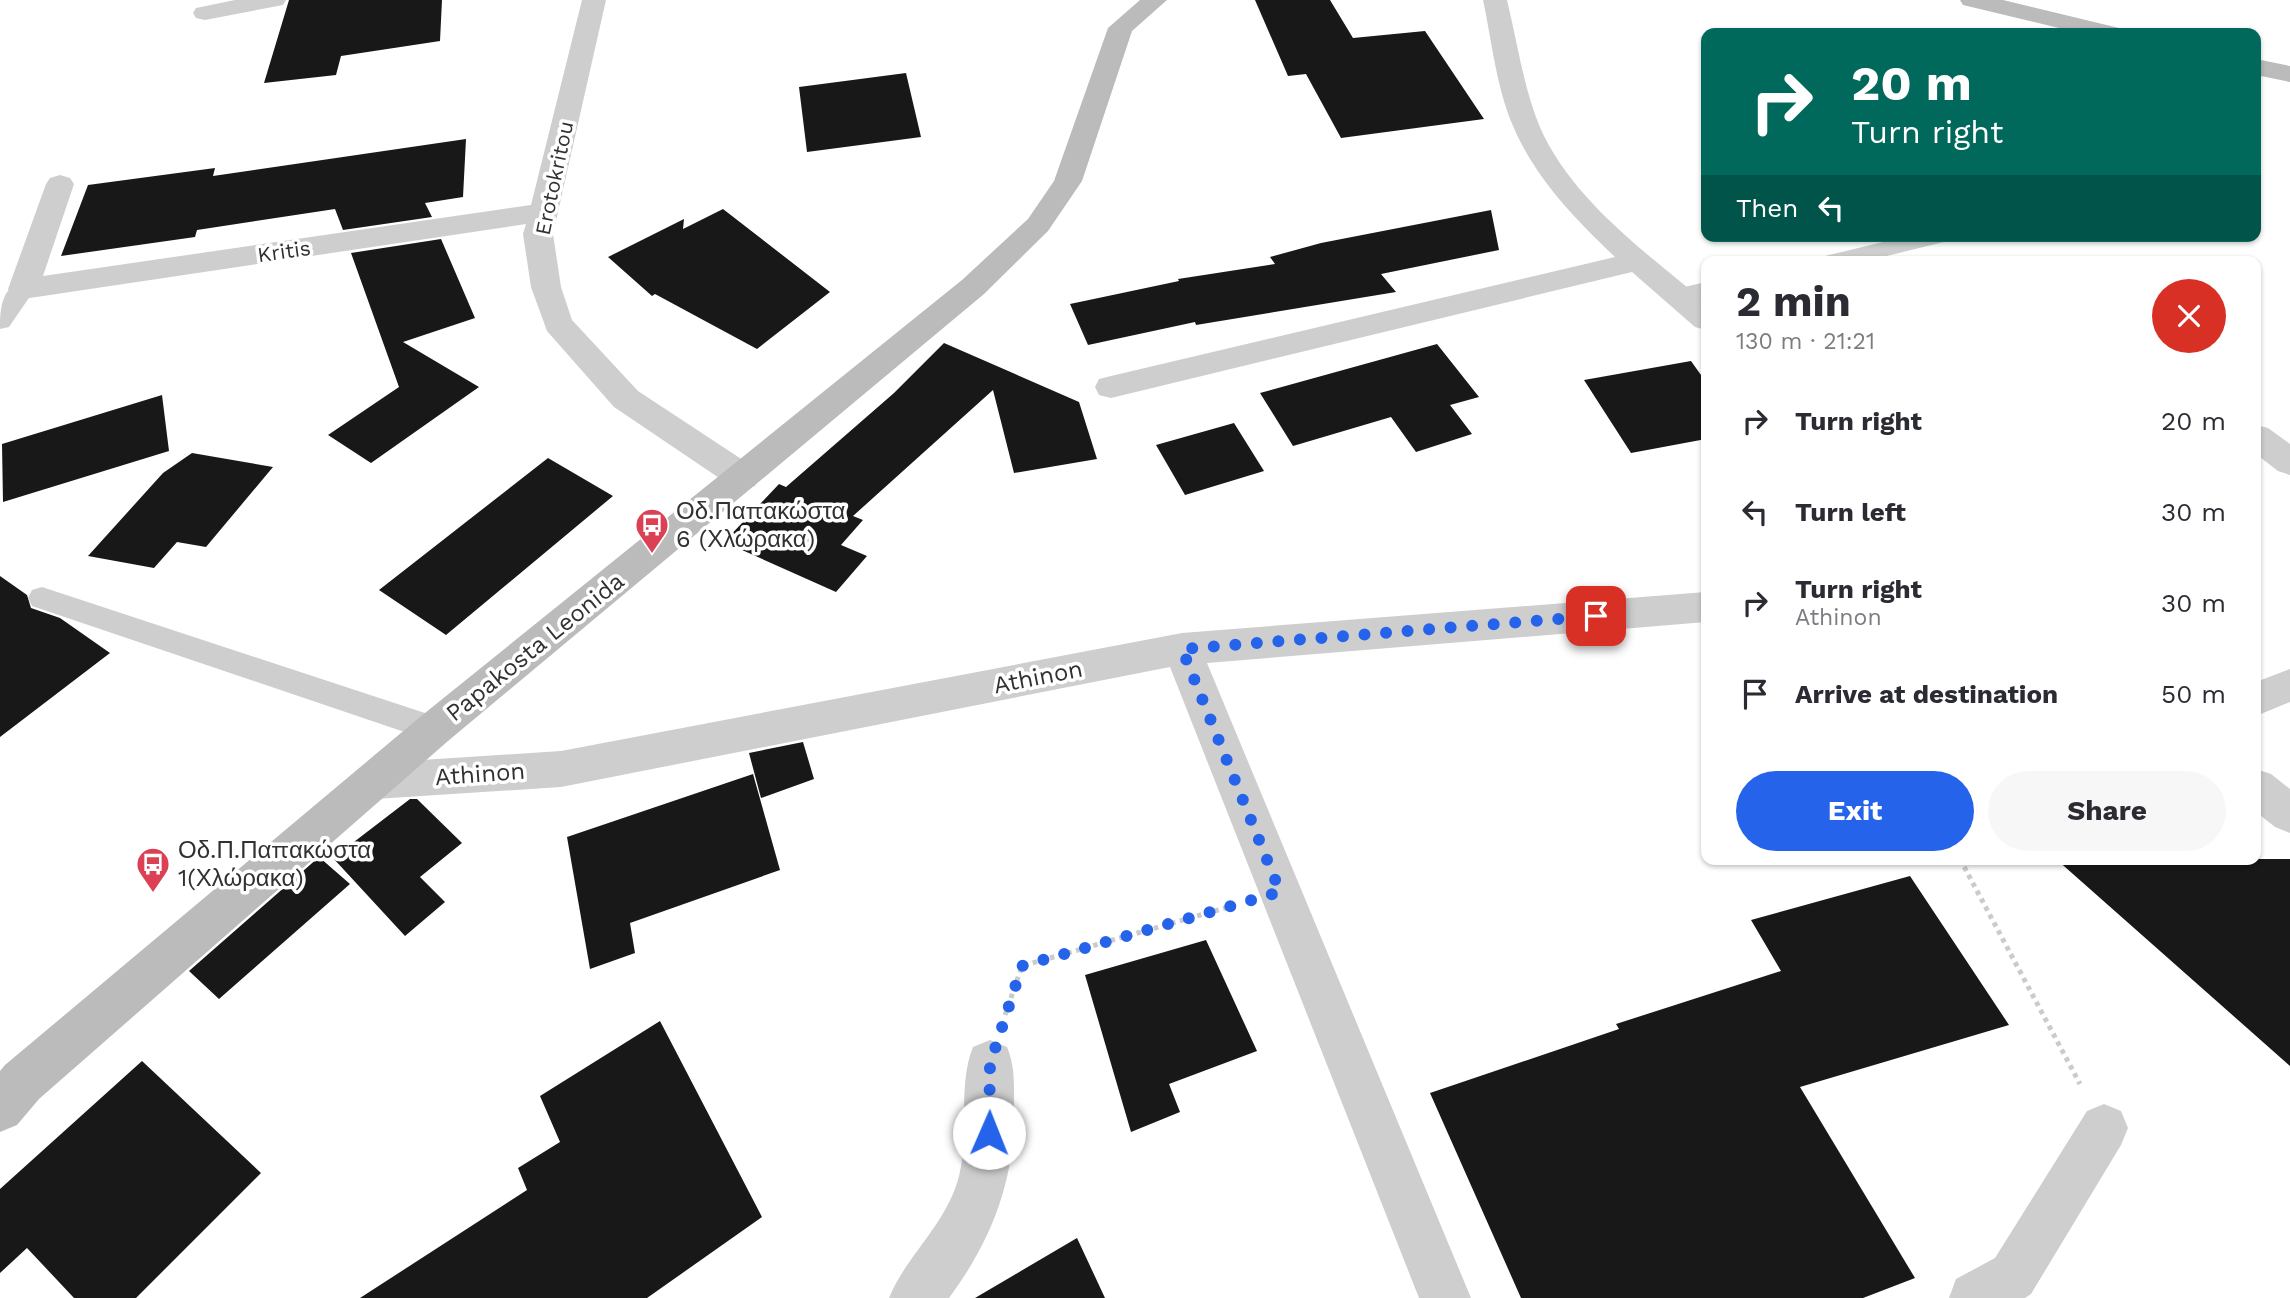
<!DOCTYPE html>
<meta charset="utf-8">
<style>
body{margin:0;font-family:"Work Sans",sans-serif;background:#f7f7f7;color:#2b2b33;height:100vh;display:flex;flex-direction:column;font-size:26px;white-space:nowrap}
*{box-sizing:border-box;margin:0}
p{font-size:23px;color:#7c7c81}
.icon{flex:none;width:38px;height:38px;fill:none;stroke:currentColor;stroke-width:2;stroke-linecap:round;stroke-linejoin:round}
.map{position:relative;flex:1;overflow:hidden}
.panel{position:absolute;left:1701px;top:256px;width:560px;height:609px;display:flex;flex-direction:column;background:#fff;border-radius:14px;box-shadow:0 2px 5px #0004}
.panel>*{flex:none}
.guide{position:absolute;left:1701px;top:28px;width:560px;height:214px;border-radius:14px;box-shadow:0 2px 5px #0004;background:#00695c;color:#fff;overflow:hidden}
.pin{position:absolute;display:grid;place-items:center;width:60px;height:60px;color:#fff;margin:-30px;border-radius:14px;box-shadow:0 4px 10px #0006}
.me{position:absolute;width:77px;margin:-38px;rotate:1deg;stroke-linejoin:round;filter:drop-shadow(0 0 5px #0008)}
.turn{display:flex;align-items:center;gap:24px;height:147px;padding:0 35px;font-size:32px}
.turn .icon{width:91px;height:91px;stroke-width:2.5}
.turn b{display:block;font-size:49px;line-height:60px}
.then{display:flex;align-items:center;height:66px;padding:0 35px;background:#0003;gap:14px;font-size:26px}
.round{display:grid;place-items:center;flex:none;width:74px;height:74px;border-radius:37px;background:#f7f7f7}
.summary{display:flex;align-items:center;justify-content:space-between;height:119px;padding:0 35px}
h1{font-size:42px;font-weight:700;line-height:52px}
.action{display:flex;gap:14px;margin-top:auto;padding:14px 35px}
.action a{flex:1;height:80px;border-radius:42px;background:#2563eb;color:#fff;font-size:28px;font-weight:700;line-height:80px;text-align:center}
.action a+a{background:#f7f7f7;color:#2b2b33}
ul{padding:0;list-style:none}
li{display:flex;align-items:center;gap:21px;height:91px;padding:0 35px}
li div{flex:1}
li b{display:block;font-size:26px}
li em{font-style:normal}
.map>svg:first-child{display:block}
.building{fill:#181818}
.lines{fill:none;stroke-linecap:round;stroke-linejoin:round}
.path{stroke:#cbcbcb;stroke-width:5;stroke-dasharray:4.5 4.5;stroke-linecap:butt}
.service{fill:#cecece;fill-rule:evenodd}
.minor{fill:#cecece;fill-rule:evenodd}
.secondary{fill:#bbb;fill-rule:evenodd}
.route{stroke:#2563eb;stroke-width:12;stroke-dasharray:0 21.6}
.labels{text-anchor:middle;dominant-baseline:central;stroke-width:7;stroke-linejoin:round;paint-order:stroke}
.far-street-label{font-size:21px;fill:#313131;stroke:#fff}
.poi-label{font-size:24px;fill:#313131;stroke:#fff;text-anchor:start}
.street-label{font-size:24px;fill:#313131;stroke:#fff}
</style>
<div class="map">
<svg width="2290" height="1298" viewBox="0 0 2290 1298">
<rect width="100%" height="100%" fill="#fff"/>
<path class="building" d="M289,0H442L440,41L341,56L336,75L264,83Z
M1255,0H1330L1353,38L1425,31L1484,119L1341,138L1306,74L1288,76Z
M906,73L921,137L807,152L799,87Z
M466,139L463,197L425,203L432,217L343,230L335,209L197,230L195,237L61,256L88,185L215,168L213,176Z
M723,209L830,292L757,349L655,294L652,296L608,257L684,219L683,229Z
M1491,210L1499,250L1381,274L1396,292L1196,325L1195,322L1088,345L1070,304L1179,281L1178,279L1275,264L1270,257L1321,243Z
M441,239L475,318L403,342L479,387L371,463L328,435L399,387L351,253Z
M944,343L1079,402L1097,459L1014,473L993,390L853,516L863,520L841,545L867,556L836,592L724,542L779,484L786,487L894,393Z
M1437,344L1479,397L1450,405L1472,434L1416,452L1391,417L1293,446L1260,393Z
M1691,361L1706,382V439L1631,453L1584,380Z
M162,395L169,451L3,502L2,444Z
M1234,423L1264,471L1185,495L1156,445Z
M192,453L273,467L206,547L177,542L154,568L88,556L163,473Z
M548,458L613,496L446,635L379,590Z
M0,576L27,595L31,608L60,618L110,653L0,737Z
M803,742L814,779L761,798L749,753Z
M753,774L780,870L630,923L635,953L590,969L567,837Z
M410,799H417L462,843L420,877L445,902L405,936L333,858Z
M319,857L350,884L219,999L189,971Z
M2056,859H2290V1066Z
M1910,876L2009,1025L1800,1087L1915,1278L1863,1298H1521L1430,1093L1619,1029L1616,1024L1781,971L1751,920Z
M1206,940L1257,1051L1169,1084L1180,1112L1131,1132L1085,975Z
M660,1021L762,1217L647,1298H360L527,1190L518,1168L560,1142L540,1096Z
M142,1061L261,1173L136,1298H74L27,1248L0,1273V1189Z
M1077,1238L1105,1298H975Z"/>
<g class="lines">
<path class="path" d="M1960,859L2080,1084
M1005,1015L1022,966L1232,906"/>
<path class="service" d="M1908,236H1951L1948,241L1866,261H1822L1825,256Z
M23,281L31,284L35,289L9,327L0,329C0,310 1,287 23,281Z
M1706,282V298L1679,304L1671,302L1667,296L1671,290Z
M42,587L434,716L445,720L450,729L445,738L434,742L32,606L28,598L32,590Z"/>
<path class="minor" d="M235,0H286L283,5L205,20L196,18L193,13L196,8Z
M582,0H606L553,234L561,287L572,320L638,391L755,468L760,477L755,486L743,490L731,486L614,407L547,331L531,287L523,234L526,224L23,299L12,296L8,289L46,184L50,178L60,175L70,178L74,184L43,276L531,205Z
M1483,0H1507C1517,41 1523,85 1539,125C1571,200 1646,252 1706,303V330L1695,327L1632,272L1111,398L1099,395L1095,387L1099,379L1111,376L1615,257C1575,219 1535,178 1513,126C1496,86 1492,42 1483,0Z
M2256,425L2268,428L2290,444V475L2278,471L2256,454Z
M1706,592V622L1207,663L1471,1298H1419L1170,667L561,787L375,799L360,794L354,781L360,768L375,763L561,751L1182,633Z
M2290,669V702L2256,716V682Z
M2256,769L2271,774L2290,789V833L2275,827L2256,812Z
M990,1040L1007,1047C1015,1066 1014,1084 1014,1105C1016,1178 992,1240 949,1298H889C907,1254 947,1224 959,1176C970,1134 957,1087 973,1047Z
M2104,1104L2121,1111L2128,1128L2121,1145L2031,1294L2025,1298H1949L1956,1279L1995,1258L2087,1111Z"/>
<path class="secondary" d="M1140,0H1167L1132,31L1082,181L1048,231L984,294L448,741L39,1099L17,1125L0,1132V1071L5,1065L420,717L962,280L1028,219L1054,181L1108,28Z
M1960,0H2003L2119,28L2123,33H2080L1963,5Z
M2256,59L2290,66V82L2256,75Z"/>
</g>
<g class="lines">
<path class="route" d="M989,1133L990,1064L1022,966L1280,892L1182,649L1596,616"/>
</g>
<defs>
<symbol id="bus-pin" viewBox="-11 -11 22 30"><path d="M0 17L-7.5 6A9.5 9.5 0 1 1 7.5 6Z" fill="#db4054" stroke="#fff"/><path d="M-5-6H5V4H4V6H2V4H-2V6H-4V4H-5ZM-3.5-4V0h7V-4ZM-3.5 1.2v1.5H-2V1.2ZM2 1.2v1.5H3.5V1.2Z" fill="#fff"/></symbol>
</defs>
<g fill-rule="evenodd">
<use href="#bus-pin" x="633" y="506" width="38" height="52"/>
<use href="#bus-pin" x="134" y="845" width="38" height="52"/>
</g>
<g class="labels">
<g class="far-street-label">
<text transform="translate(554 178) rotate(-78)">Erotokritou</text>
<text transform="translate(284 251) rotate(-8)">Kritis</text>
</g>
<g class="poi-label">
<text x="676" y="511">Οδ.Παπακώστα<tspan x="676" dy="28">6 (Χλώρακα)</tspan></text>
<text x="178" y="850">Οδ.Π.Παπακώστα<tspan x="178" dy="28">1(Χλώρακα)</tspan></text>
</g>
<g class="street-label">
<text transform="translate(535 647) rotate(-39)">Papakosta Leonida</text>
<text transform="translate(1038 677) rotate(-11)">Athinon</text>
<text transform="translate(480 774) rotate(-4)">Athinon</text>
</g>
</g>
</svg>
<div class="pin" style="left:1596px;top:616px;background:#d93025"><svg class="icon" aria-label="arrive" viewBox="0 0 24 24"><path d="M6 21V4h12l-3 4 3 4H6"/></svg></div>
<svg class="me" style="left:989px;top:1133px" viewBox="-20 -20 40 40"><circle r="19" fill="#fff"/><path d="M0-13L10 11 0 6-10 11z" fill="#2563eb"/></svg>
<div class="guide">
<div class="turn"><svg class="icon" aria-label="right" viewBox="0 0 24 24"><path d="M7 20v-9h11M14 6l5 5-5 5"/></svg><div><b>20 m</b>Turn right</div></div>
<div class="then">Then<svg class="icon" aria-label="left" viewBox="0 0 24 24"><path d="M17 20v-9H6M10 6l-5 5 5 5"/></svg></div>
</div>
<section class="panel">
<div class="summary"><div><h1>2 min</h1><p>130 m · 21:21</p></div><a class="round" style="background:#d93025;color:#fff"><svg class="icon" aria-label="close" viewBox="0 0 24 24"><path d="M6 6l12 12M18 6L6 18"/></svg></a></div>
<ul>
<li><svg class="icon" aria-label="right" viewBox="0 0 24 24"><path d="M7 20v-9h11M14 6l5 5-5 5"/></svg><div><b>Turn right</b></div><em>20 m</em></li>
<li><svg class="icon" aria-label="left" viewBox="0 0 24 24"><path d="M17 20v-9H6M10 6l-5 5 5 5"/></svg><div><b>Turn left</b></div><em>30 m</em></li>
<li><svg class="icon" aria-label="right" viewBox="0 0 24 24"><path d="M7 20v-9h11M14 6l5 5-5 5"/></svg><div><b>Turn right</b><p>Athinon</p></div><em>30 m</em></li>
<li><svg class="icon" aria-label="arrive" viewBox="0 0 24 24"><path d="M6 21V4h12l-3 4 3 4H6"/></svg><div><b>Arrive at destination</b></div><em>50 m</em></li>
</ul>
<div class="action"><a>Exit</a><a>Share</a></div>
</section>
</div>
